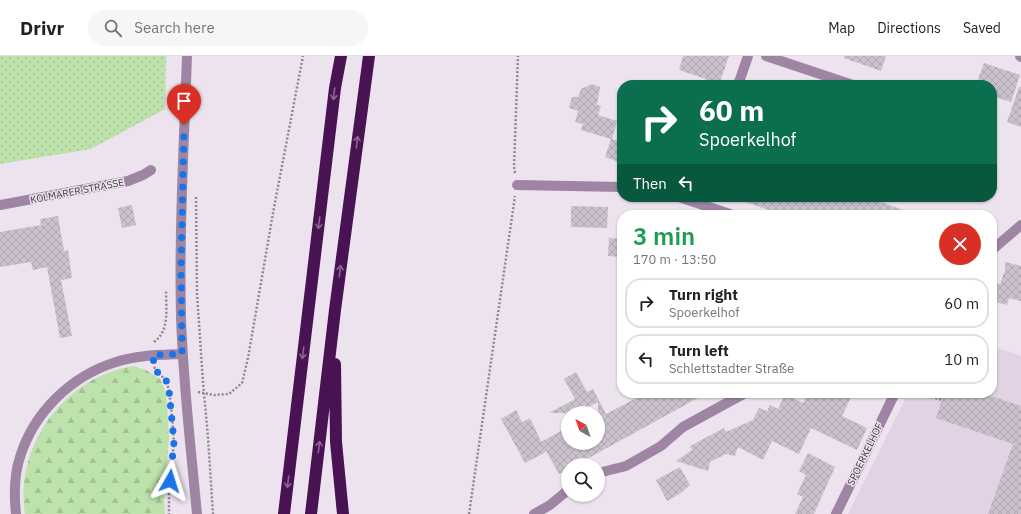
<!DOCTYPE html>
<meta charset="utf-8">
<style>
body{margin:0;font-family:"IBM Plex Sans",sans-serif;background:#f6f6f6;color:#202124;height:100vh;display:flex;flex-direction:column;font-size:15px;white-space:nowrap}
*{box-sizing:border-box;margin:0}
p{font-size:13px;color:#757577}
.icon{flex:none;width:22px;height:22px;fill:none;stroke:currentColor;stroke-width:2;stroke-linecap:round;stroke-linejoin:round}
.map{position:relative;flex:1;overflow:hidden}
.drawer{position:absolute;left:617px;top:154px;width:380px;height:188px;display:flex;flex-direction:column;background:#fff;border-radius:16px;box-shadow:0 1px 3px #0004}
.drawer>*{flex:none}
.banner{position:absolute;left:617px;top:24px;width:380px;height:122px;border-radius:16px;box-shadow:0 1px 3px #0004;background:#0b6e4f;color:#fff;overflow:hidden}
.needle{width:26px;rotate:320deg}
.fabs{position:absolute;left:561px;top:350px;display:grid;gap:8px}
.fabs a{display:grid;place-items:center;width:44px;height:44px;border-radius:50%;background:#fff;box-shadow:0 1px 3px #0004;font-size:20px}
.pin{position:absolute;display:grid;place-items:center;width:34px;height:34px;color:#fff;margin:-41px -17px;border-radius:50% 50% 50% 0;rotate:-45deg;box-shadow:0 0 4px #0007}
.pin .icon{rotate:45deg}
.me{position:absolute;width:44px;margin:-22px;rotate:6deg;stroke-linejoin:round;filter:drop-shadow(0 0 3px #0008)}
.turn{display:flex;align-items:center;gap:14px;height:84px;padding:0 16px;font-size:18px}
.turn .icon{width:52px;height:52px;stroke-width:2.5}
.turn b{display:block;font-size:28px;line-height:34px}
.then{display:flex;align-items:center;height:38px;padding:0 16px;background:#0003;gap:8px;font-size:15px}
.round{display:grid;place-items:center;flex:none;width:42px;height:42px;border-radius:21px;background:#f6f6f6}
.head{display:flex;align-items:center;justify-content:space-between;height:68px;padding:0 16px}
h1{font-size:24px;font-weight:600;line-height:30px;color:#1e9e55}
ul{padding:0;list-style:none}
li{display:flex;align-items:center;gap:12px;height:50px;margin:0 8px 6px;padding:0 8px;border:2px solid #e0e0e0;border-radius:16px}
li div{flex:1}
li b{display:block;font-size:15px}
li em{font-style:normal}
header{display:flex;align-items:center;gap:24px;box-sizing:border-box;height:56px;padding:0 20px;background:#fff;border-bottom:1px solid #e0e0e0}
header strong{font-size:19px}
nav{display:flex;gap:22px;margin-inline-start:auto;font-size:14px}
.search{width:280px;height:36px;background:#f6f6f6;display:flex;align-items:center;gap:10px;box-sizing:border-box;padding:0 14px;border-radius:22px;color:#757577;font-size:15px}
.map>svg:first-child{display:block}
.built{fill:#e1d3e4}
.grass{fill:url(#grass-dots)}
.forest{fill:url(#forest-firs)}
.building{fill:url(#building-cross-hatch)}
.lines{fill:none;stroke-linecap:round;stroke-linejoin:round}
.path{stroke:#8d878e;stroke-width:2.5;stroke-dasharray:2 2;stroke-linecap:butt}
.minor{stroke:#9e85a3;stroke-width:10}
.highway{stroke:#491353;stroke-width:12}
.oneway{stroke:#8b6691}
.route{stroke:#1a73e8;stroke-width:7;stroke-dasharray:0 12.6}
.labels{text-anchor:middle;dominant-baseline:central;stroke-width:3;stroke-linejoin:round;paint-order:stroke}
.street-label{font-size:10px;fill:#3b373b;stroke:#ede3ee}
</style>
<header>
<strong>Drivr</strong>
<div class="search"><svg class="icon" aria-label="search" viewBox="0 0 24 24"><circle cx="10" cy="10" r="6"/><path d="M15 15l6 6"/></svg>Search here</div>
<nav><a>Map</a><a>Directions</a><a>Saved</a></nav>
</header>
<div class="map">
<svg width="1021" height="458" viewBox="0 0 1021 458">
<defs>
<pattern id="grass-dots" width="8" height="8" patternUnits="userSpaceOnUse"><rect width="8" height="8" fill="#bde2ab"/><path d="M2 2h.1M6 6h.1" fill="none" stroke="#a3c294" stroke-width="1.8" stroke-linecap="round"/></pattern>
<pattern id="forest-firs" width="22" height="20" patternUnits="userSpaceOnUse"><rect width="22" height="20" fill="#bde2ab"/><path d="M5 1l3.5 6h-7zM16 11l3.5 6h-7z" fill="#a3c294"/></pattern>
<pattern id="building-cross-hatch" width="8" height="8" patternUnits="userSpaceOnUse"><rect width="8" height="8" fill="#cac1cc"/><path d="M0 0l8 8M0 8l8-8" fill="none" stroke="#aea6b0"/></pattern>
</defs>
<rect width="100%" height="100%" fill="#ede3ee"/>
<path class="built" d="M992,290L1021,300V458H848L908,337H992Z"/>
<path class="grass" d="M0,0H166L165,53L91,93L0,108Z"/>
<path class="forest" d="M134,310L146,314L160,323L166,336L169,382L164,443L165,458H25C14,390 65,320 134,310Z"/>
<path class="building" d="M683,0H729L719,29H704L706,23L679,14Z
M844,0H886L881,15L844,2Z
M984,7L1020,19L1011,46L992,40V29H976Z
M592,28L600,31L597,48L601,50L598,59L617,65L612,83L622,86V107L605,101L611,83L581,74L583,68L575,66L578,55L569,52L572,41H578L581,33Z
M1019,31H1021V71L1007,66Z
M737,141H876L875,144L912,157V159H783L737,143Z
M132,149L136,169L122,172L118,152Z
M571,150L608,151L607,172L571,171Z
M58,160L64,195L68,194L72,222L61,224L72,280L60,282L47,211L33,214L31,206L0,211V176L41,169L40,163Z
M609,182L622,183V201L608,200Z
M1005,206L1021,210V245L1009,242L1007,249L992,245V225L1000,228L1005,214Z
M576,316L587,336L593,333L606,358L646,337H707L576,409H568V413L559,418L541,386L568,371V387H598V346L577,357H549L575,343L564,323Z
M808,337H853L842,360L867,372L857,394L811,372L799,398L772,385L763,404L738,391L735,400L726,398L710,406L708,415L676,405L692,394L690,390L724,372L726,376L753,364L759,352L767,355L770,349L778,353L785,338L803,347Z
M944,337H982L1021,350V458H988L1013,388L936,362Z
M516,354L522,366L530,362L546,396L525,407L501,363Z
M808,397L835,411L814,458H795L803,441L797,438L806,419L799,415Z
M680,411L690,429L681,437L667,445L656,424Z"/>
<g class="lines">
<path class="path" d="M515,117L514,111L518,0
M196,141L197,238L203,326L208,381L213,458
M154,286C170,275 166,251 166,234
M154,311L158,317L166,324L169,334L172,360L174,386L169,435V458
M198,336L214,339L229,338L242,327L248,302L273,157L303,0
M920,337L942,344
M469,458L515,140"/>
<path class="minor" d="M187,0C184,87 179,174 181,261C183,327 191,393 197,458
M766,0L853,29
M1020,0L1021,1
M738,29L748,0
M517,129L622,131
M679,141L733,159
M0,149L128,125L143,119L151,114
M992,194L1021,169
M598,417L626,410L661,390L683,371L745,337
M16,458C14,439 14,419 20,401C34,356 71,320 116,306C137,299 160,299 182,298
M534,458L550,449L568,434
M836,458L895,337"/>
<path class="highway" d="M335,308L336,386L343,458
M284,458L335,32L341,0
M311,458L335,254L369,0"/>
</g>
<defs><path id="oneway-shaft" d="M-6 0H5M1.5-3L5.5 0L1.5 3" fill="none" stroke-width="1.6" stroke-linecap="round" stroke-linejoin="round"/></defs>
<g class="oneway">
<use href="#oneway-shaft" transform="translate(334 38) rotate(97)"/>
<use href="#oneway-shaft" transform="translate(357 86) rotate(-83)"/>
<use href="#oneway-shaft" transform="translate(319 167) rotate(97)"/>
<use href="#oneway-shaft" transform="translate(340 215) rotate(-83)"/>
<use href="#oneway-shaft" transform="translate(303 297) rotate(97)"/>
<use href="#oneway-shaft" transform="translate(319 391) rotate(-83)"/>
<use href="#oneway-shaft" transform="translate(288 426) rotate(97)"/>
</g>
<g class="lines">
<path class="route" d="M170,425L174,386L169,334L166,324L158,317L154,310L153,299L182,298L181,213L184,69"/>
</g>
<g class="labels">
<g class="street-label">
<text transform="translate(77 135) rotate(-11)">KOLMARER STRASSE</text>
<text transform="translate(865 398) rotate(-64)">SPOERKELHOF</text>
</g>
</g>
</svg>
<div class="fabs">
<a><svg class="needle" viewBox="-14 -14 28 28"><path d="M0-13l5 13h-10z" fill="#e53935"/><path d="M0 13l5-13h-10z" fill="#757577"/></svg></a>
<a><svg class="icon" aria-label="search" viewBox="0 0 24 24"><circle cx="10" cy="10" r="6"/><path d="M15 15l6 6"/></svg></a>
</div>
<div class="pin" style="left:184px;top:69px;background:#d93025"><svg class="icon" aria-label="arrive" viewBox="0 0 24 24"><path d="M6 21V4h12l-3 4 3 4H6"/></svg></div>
<svg class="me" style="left:170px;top:425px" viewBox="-20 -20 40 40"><path d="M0-17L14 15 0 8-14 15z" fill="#1a73e8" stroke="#fff" stroke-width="4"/></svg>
<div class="banner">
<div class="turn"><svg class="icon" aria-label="right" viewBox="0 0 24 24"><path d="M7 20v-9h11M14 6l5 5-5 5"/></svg><div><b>60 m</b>Spoerkelhof</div></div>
<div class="then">Then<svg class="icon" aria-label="left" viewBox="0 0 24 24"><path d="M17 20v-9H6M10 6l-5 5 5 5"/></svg></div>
</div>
<section class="drawer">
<div class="head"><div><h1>3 min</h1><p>170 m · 13:50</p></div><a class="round" style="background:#d93025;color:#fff"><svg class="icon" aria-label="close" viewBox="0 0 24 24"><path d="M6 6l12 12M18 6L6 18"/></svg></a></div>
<ul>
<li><svg class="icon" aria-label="right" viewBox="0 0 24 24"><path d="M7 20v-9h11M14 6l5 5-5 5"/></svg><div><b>Turn right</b><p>Spoerkelhof</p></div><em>60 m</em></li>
<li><svg class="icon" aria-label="left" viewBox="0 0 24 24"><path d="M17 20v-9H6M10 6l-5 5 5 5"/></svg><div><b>Turn left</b><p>Schlettstadter Straße</p></div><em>10 m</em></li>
</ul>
</section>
</div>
